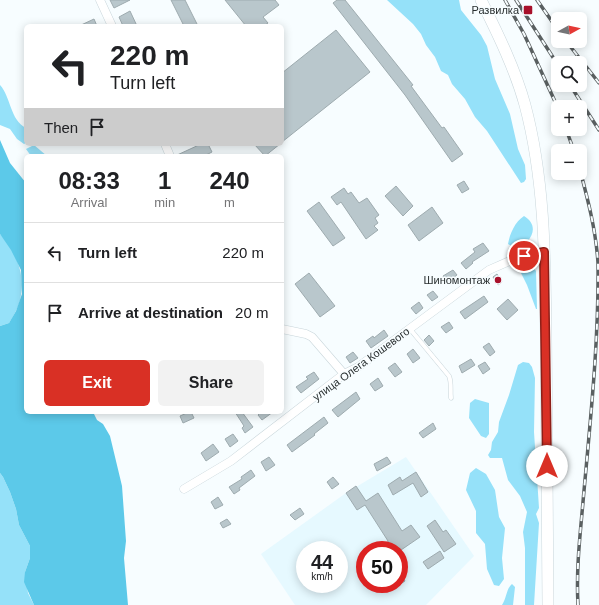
<!DOCTYPE html>
<meta charset="utf-8">
<style>
body{margin:0;font-family:Arial,sans-serif;background:#f2f2f2;color:#202124;height:100vh;display:flex;flex-direction:column;font-size:15px;white-space:nowrap}
*{box-sizing:border-box;margin:0}
p{font-size:13px;color:#757577}
.icon{flex:none;width:22px;height:22px;fill:none;stroke:currentColor;stroke-width:2;stroke-linecap:round;stroke-linejoin:round}
.map{position:relative;flex:1;overflow:hidden}
.panel{position:absolute;left:24px;top:154px;width:260px;height:260px;display:flex;flex-direction:column;background:#fff;border-radius:6px;box-shadow:0 2px 10px #0003}
.panel>*{flex:none}
.banner{position:absolute;left:24px;top:24px;width:260px;height:122px;border-radius:6px;box-shadow:0 2px 10px #0003;background:#fff;color:#202124;overflow:hidden}
.needle{width:26px;rotate:82deg}
.controls{position:absolute;left:551px;top:12px;display:grid;gap:8px}
.controls a{display:grid;place-items:center;width:36px;height:36px;border-radius:6px;background:#fff;box-shadow:0 2px 10px #0003;font-size:20px}
.speed{position:absolute;left:296px;top:541px;display:flex;gap:8px;font-size:20px;font-weight:700;text-align:center}
.speed>*{display:grid;place-content:center;width:52px;height:52px;border-radius:50%;background:#fff;box-shadow:0 2px 10px #0003;line-height:1}
.speed small{font-size:10px;font-weight:400}
.speed .limit{border:6px solid #d22;background:#fff;color:#111}
.pin{position:absolute;display:grid;place-items:center;width:34px;height:34px;color:#fff;margin:-17px;border:2px solid #fff;border-radius:50%;box-shadow:0 1px 4px #0007}
.me{position:absolute;width:44px;margin:-22px;rotate:0deg;stroke-linejoin:round;filter:drop-shadow(0 0 3px #0008)}
.turn{display:flex;align-items:center;gap:14px;height:84px;padding:0 20px;font-size:18px}
.turn .icon{width:52px;height:52px;stroke-width:2.5}
.turn b{display:block;font-size:28px;line-height:34px}
.then{display:flex;align-items:center;height:38px;padding:0 20px;background:#0003;gap:8px;font-size:15px}
.eta{display:flex;justify-content:space-evenly;align-items:center;height:68px;text-align:center}
.eta b{font-size:24px;font-weight:700;line-height:28px}
.button{display:flex;gap:8px;margin-top:auto;padding:8px 20px}
.button a{flex:1;height:46px;border-radius:6px;background:#d93025;color:#fff;font-size:16px;font-weight:700;line-height:46px;text-align:center}
.button a+a{background:#f2f2f2;color:#202124}
ul{padding:0;list-style:none}
li{display:flex;align-items:center;gap:12px;height:60px;padding:0 20px;border-top:1px solid #e0e0e0}
li div{flex:1}
li b{display:block;font-size:15px}
li em{font-style:normal}
.map>svg:first-child{display:block}
.built{fill:#e6f9ff;fill-rule:evenodd}
.green{fill:#95e1f9}
.water{fill:#5cc9e9}
.building{fill:#b9c7cc;stroke:#9eabaf}
.lines{fill:none;stroke-linecap:round;stroke-linejoin:round}
.lane-casing{stroke:#c9d6db;stroke-width:5}
.street-casing{stroke:#c9d6db;stroke-width:9}
.secondary-casing{stroke:#c9d6db;stroke-width:12}
.lane{stroke:#fff;stroke-width:4}
.street{stroke:#fff;stroke-width:8}
.secondary{stroke:#fff;stroke-width:11}
.rail-casing{stroke:#5a6061;stroke-width:3.5}
.rail{stroke:#f7fdff;stroke-width:2;stroke-dasharray:6;stroke-linecap:butt}
.route-casing{stroke:#8d1f18;stroke-width:10}
.route{stroke:#d93025;stroke-width:7}
.poi-dot{fill:#a8102a;stroke:#f7fdff;stroke-width:1.5}
.labels{text-anchor:middle;dominant-baseline:central;stroke-width:3;stroke-linejoin:round;paint-order:stroke}
.poi-label{font-size:11px;fill:#282e2f;stroke:#f7fdff;text-anchor:end}
.street-label{font-size:11px;fill:#282e2f;stroke:#f7fdff}
</style>
<div class="map">
<svg width="599" height="605" viewBox="0 0 599 605">
<rect width="100%" height="100%" fill="#f7fdff"/>
<path class="built" d="M406,457L474,556L426,605H295L261,554L346,493ZM305,550H339V584H305ZM365,550H399V584H365Z"/>
<path class="green" d="M387,0H459L461,10L481,35L487,46L495,79L510,114L518,149L525,165L526,179L524,182L521,183L487,131L475,117L465,99L452,84L448,75L441,71L435,57L426,45L421,34L413,24Z
M0,85C11,97 10,120 26,128V143L24,144L17,139L10,129L0,125Z
M34,145L47,156H31L26,149Z
M524,216C541,226 531,244 515,248L508,244C510,233 515,222 524,216Z
M0,234C15,250 25,273 21,295C20,305 14,315 9,323L0,326Z
M525,261L532,266L536,271L537,309H536L527,285L516,263Z
M523,362L529,363L532,367L535,378L534,432L539,508L536,514L539,523L534,605H525V548L523,532L527,512L520,496L508,480L502,458H490L488,455L491,450L492,442L498,432L499,422L509,395L518,365Z
M475,399L489,403V434L486,438L481,436L469,418L470,403Z
M476,468L486,474L495,490L499,517L505,528L502,558L504,579L499,586L494,585L487,569L485,544L476,533V511L466,490L470,473Z
M0,473L3,477L10,492L16,509L19,525L30,546V558L25,572L28,593L34,605H0Z
M512,584L515,587L513,605H502C507,598 506,589 512,584Z"/>
<path class="water" d="M0,140L10,163L26,183V412H93L97,420L103,424L110,436L122,486L126,541L124,558L128,605H34L24,582L25,572L30,558V546L19,525L16,509L10,492L3,477L0,473V326L9,323L16,311L22,294L21,270L11,250L0,234Z"/>
<path class="building" d="M110,0H130L114,8Z
M171,0H185L198,26H184Z
M225,0H275L279,5L263,17L268,23L264,26H246Z
M337,0H345L413,85L411,86L442,128L444,127L463,154L452,162L405,95L333,3Z
M130,11L137,26H123L119,17Z
M94,19L97,26H79Z
M336,30L370,72L282,142V73Z
M201,144H208L212,152L204,156H175Z
M254,144H280L265,156Z
M464,181L469,189L462,193L457,185Z
M396,186L413,206L403,216L385,196Z
M344,188L348,194L351,192L359,203L367,198L379,215L375,218L378,223L374,226L378,230L366,239L341,202L337,205L331,197Z
M319,202L345,238L333,246L307,211Z
M432,207L443,223L419,241L408,225Z
M483,243L489,251L472,262L473,263L466,269L461,263L475,252L473,249Z
M453,270L457,275L447,282L443,276Z
M309,273L335,306L320,317L295,284Z
M497,274L502,282L498,285L493,277Z
M433,291L438,297L432,301L427,295Z
M484,296L488,302L465,319L460,312Z
M508,299L518,310L507,320L497,309Z
M419,302L423,308L416,314L411,308Z
M449,322L453,328L446,333L441,327Z
M384,330L388,336L371,348L366,341L373,336L374,338Z
M429,335L434,341L429,346L424,340Z
M489,343L495,352L490,356L483,347Z
M413,349L420,358L413,363L407,354Z
M353,352L358,358L350,363L346,357Z
M471,359L475,365L462,373L459,366Z
M485,362L490,369L483,374L478,366Z
M395,363L402,372L395,377L388,368Z
M314,372L319,379L301,393L296,387L308,379L306,377Z
M378,378L383,386L375,391L370,384Z
M356,392L360,399L338,417L332,410Z
M189,412H191L194,418L183,423L180,416Z
M235,412H242L253,427L245,433L242,428L244,426Z
M261,412H273L262,420L258,415Z
M324,417L328,423L314,434L315,435L292,452L287,445Z
M433,423L436,429L423,438L419,433Z
M233,434L238,441L230,447L225,439Z
M213,444L219,452L206,461L201,453Z
M269,457L275,465L266,471L261,462Z
M387,457L391,463L377,471L374,464Z
M251,470L255,476L239,488L240,490L234,494L229,487L242,479L241,477Z
M416,472L428,492L421,497L413,483L393,495L388,485L400,477L402,481Z
M333,477L339,484L332,489L327,482Z
M356,486L366,501L378,493L402,531L411,525L420,537L401,550H379L388,543V541L365,505L357,510L346,493Z
M218,497L223,505L215,509L211,502Z
M300,508L304,514L295,520L290,515Z
M227,519L231,524L223,528L220,523Z
M435,520L443,532L446,530L456,544L444,552L427,526Z
M440,551L444,558L428,569L423,562Z
M399,571L405,581L390,591L386,584H399Z"/>
<g class="lines">
<defs>
<path id="lane" d="M410,329L449,376C452,383 450,391 451,398"/>
<path id="street" d="M100,0L112,26
M165,144L170,156
M282,329L306,334L312,337L344,374
M184,489L231,461L344,374L358,367L489,270L514,259L544,252"/>
<path id="secondary" d="M481,0C498,34 515,69 525,105C545,180 545,259 546,336C547,426 547,515 548,605"/>
</defs>
<use href="#lane" class="lane-casing"/>
<use href="#street" class="street-casing"/>
<use href="#secondary" class="secondary-casing"/>
<use href="#lane" class="lane"/>
<use href="#street" class="street"/>
<use href="#secondary" class="secondary"/>
<defs>
<path id="rail" d="M505,0L524,34L558,108
M516,0L558,65
M537,0L558,30
M566,41L599,83
M570,85L599,130
M566,129L574,151
M578,605C576,570 580,536 583,502C590,423 599,342 598,263C596,231 588,200 580,170"/>
</defs>
<use href="#rail" class="rail-casing"/>
<use href="#rail" class="rail"/>
</g>
<g class="lines">
<defs>
<path id="route" d="M524,256L544,252L547,466"/>
</defs>
<use href="#route" class="route-casing"/>
<use href="#route" class="route"/>
</g>
<g class="poi-dot">
<rect x="523" y="5" width="10" height="10" rx="2"/>
<circle cx="498" cy="280" r="4"/>
</g>
<g class="labels">
<g class="poi-label">
<text x="519" y="10">Развилка</text>
<text x="490" y="280">Шиномонтаж</text>
</g>
<g class="street-label">
<text transform="translate(361 364) rotate(-36)">улица Олега Кошевого</text>
</g>
</g>
</svg>
<div class="controls">
<a><svg class="needle" viewBox="-14 -14 28 28"><path d="M0-13l5 13h-10z" fill="#e53935"/><path d="M0 13l5-13h-10z" fill="#757577"/></svg></a>
<a><svg class="icon" aria-label="search" viewBox="0 0 24 24"><circle cx="10" cy="10" r="6"/><path d="M15 15l6 6"/></svg></a>
<a>+</a>
<a>−</a>
</div>
<div class="speed"><div>44<small>km/h</small></div><div class="limit">50</div></div>
<div class="pin" style="left:524px;top:256px;background:#d93025"><svg class="icon" aria-label="arrive" viewBox="0 0 24 24"><path d="M6 21V4h12l-3 4 3 4H6"/></svg></div>
<svg class="me" style="left:547px;top:466px" viewBox="-20 -20 40 40"><circle r="19" fill="#fff"/><path d="M0-13L10 11 0 6-10 11z" fill="#d93025"/></svg>
<div class="banner">
<div class="turn"><svg class="icon" aria-label="left" viewBox="0 0 24 24"><path d="M17 20v-9H6M10 6l-5 5 5 5"/></svg><div><b>220 m</b>Turn left</div></div>
<div class="then">Then<svg class="icon" aria-label="arrive" viewBox="0 0 24 24"><path d="M6 21V4h12l-3 4 3 4H6"/></svg></div>
</div>
<section class="panel">
<div class="eta">
<div><b>08:33</b><p>Arrival</p></div>
<div><b>1</b><p>min</p></div>
<div><b>240</b><p>m</p></div>
</div>
<ul>
<li><svg class="icon" aria-label="left" viewBox="0 0 24 24"><path d="M17 20v-9H6M10 6l-5 5 5 5"/></svg><div><b>Turn left</b></div><em>220 m</em></li>
<li><svg class="icon" aria-label="arrive" viewBox="0 0 24 24"><path d="M6 21V4h12l-3 4 3 4H6"/></svg><div><b>Arrive at destination</b></div><em>20 m</em></li>
</ul>
<div class="button"><a>Exit</a><a>Share</a></div>
</section>
</div>
